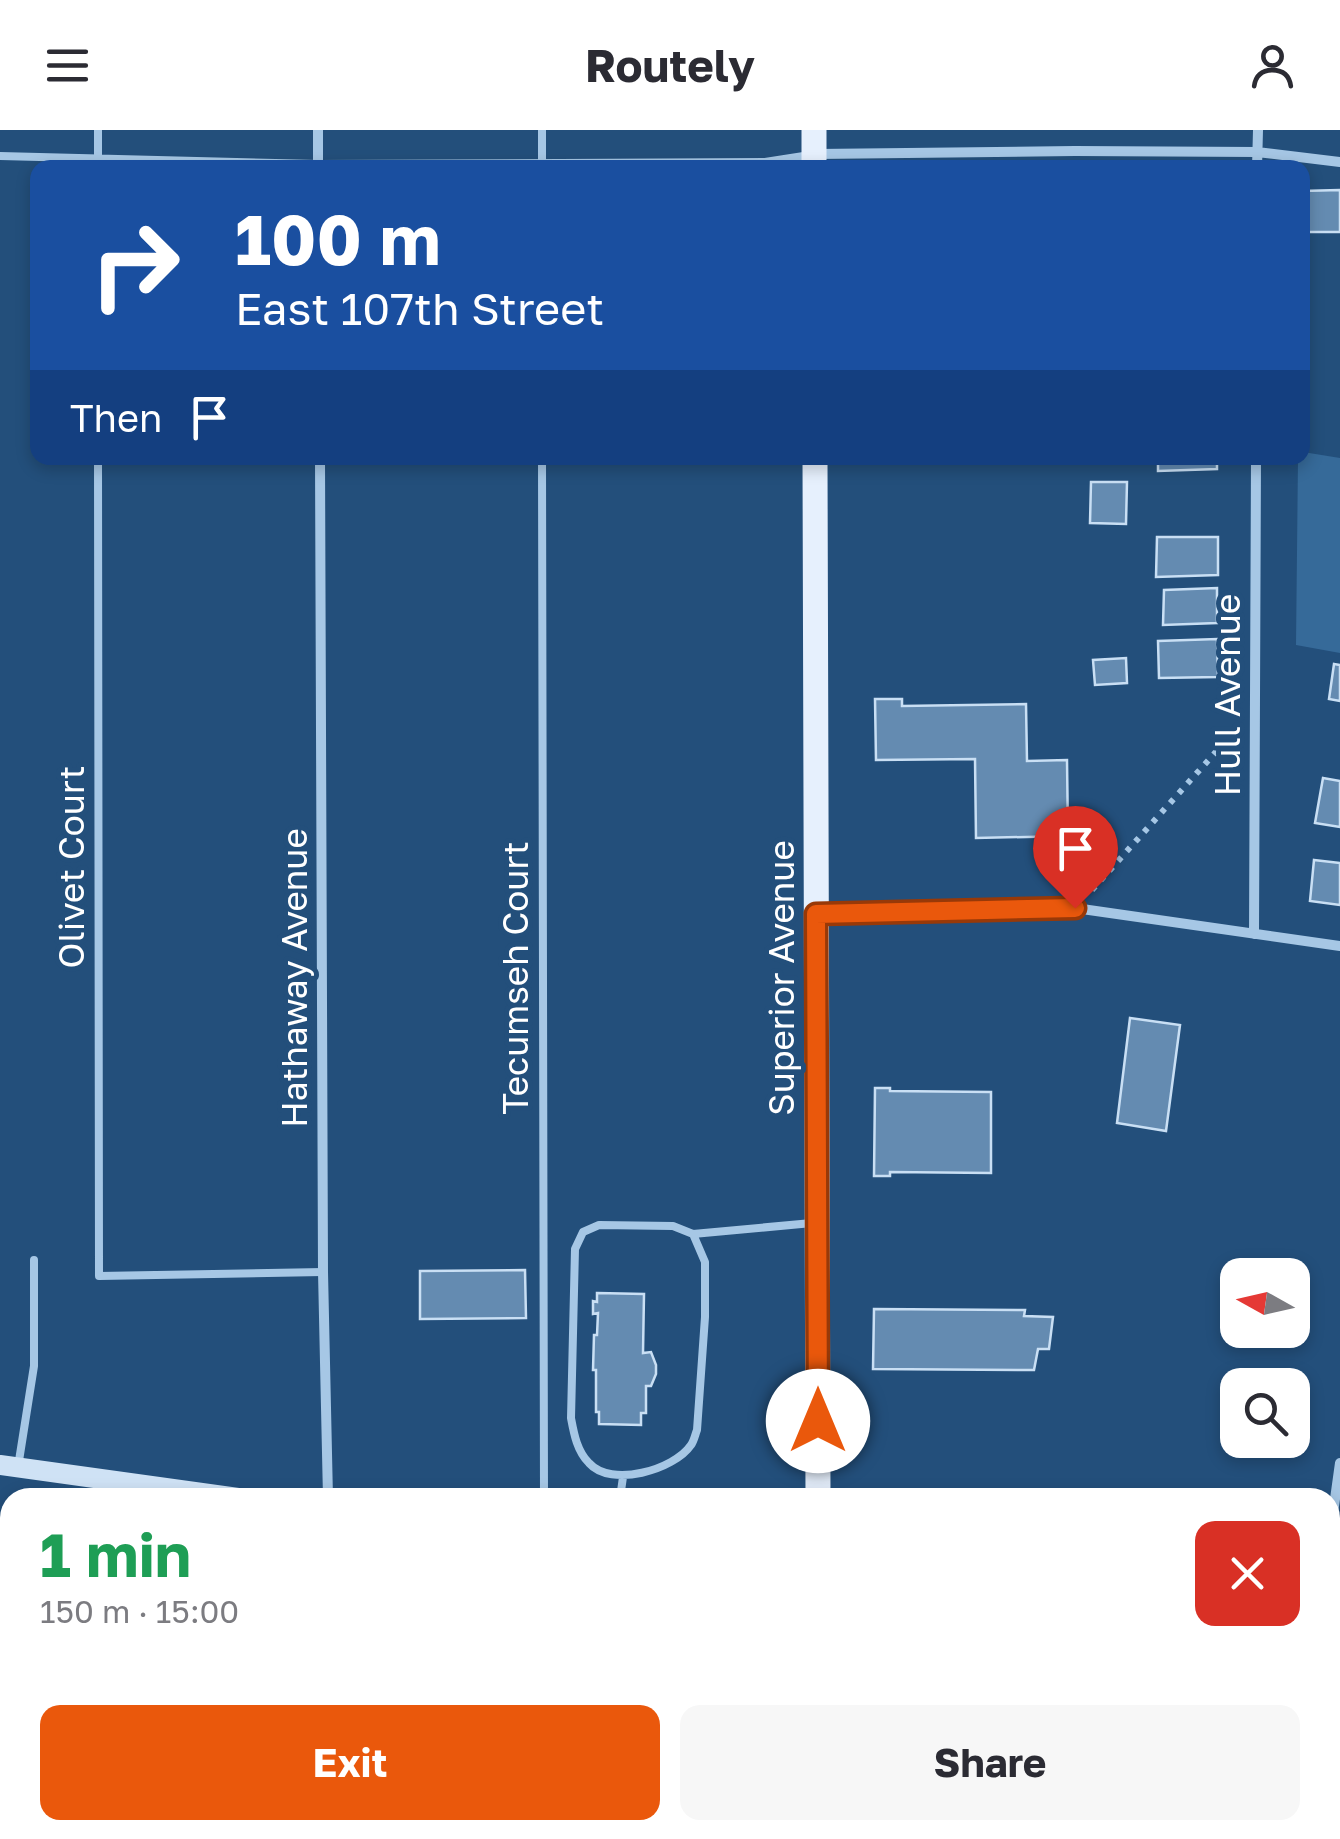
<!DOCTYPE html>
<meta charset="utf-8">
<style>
body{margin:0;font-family:"Golos Text",sans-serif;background:#f7f7f7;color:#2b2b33;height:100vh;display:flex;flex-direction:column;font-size:38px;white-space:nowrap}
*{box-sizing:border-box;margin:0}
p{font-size:32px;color:#7c7c81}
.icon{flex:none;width:55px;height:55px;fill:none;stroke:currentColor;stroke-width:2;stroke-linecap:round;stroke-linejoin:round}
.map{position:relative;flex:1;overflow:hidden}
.drawer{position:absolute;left:0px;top:1358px;width:1340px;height:352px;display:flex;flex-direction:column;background:#fff;border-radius:30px 30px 0 0;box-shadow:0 5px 15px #0003}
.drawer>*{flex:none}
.hud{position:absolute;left:30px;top:30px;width:1280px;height:305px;border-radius:20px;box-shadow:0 5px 15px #0003;background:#1a4fa0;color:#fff;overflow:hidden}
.needle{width:65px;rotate:278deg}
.tools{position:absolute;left:1220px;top:1128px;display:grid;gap:20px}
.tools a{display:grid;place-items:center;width:90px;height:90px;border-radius:20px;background:#fff;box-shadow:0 5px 15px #0003;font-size:50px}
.pin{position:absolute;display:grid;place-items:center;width:85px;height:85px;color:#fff;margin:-102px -42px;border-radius:50% 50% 50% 0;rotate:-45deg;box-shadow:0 0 10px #0007}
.pin .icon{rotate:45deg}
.me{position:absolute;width:110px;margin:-55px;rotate:0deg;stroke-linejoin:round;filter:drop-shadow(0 0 8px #0008)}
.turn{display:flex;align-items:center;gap:35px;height:210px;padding:0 40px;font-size:45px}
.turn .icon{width:130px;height:130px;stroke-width:2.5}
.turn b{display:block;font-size:70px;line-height:85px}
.then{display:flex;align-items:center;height:95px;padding:0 40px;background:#0003;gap:20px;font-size:38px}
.round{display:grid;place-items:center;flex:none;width:105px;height:105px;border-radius:20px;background:#f7f7f7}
.headline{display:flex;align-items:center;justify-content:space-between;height:170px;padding:0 40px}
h1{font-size:60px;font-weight:700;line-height:75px;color:#1e9e55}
.cta{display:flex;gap:20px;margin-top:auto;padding:20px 40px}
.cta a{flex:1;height:115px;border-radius:20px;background:#ea580c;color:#fff;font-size:40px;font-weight:700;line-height:115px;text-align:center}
.cta a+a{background:#f7f7f7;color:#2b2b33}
header{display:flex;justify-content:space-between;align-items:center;height:130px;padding:0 40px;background:#fff;font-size:45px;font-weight:700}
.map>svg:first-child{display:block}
.green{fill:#366a99}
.building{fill:#648bb1;stroke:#c9dff4;stroke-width:2.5}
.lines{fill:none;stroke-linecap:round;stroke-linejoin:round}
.path{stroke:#a6c7e5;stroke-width:6;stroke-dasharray:5 8;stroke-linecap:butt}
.lane{stroke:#a6c7e5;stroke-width:8}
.street{stroke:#a6c7e5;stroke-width:10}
.secondary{stroke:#cfe2f5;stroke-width:20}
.primary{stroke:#e6f0fd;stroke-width:25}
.route-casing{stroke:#983908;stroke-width:25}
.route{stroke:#ea580c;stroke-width:18}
.labels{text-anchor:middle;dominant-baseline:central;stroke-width:10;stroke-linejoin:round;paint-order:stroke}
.street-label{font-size:35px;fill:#fff;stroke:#234f7b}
</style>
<header><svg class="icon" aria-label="menu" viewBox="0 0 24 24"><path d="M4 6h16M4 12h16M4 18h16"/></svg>Routely<svg class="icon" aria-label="person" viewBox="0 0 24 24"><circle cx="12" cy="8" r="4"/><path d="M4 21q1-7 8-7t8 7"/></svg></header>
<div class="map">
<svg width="1340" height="1709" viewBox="0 0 1340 1709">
<rect width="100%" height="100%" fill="#234f7b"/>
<path class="green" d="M1303,322L1340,328V523L1296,515L1298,328H1302Z"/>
<path class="building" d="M1340,60V102H1302V61Z
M1158,328H1217V339L1158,341Z
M1091,352H1127L1126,394L1090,393Z
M1157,407H1218V445L1156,447Z
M1217,458V493L1163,495L1164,460Z
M1217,509L1218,547L1159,548L1158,511Z
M1126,528L1127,553L1095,555L1093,530Z
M1334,534L1340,535V571L1329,569Z
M875,569H902V576L1026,574L1027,631L1067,630L1068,706L976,708L975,629L876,630Z
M1323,648L1340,651V697L1315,693Z
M1314,730L1340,733V775L1310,771Z
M1130,888L1180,895L1166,1001L1117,993Z
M875,958H890V961L991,962V1043L890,1042V1046H874Z
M525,1140L526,1188L420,1189V1141Z
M597,1163L644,1164L643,1223L651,1222L656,1235V1244L651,1256H646V1283H641V1295L599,1294V1282H596V1240H593L594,1205H597L598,1183L593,1184V1171L597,1172Z
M874,1179L1025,1180L1024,1186L1053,1187L1049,1219H1038L1034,1240L873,1239Z
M0,1650L10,1651V1673L0,1671Z
M1330,1656L1340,1657V1709H1288L1290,1700H1330Z
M40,1700H60L59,1709H18L20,1701L39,1703Z
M477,1700H560L559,1709H476Z
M913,1700H968V1704L913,1703Z"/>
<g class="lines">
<path class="path" d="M1092,760L1231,605
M1335,1614L1340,1599
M578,1709L579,1700
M655,1709L657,1700"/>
<path class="lane" d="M0,26L318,34L765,32L810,25
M98,38V0
M542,38V0
M98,328L99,1146L323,1142
M542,328L544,1368
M599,1095L673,1096L693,1104L705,1132V1187L697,1300C695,1305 694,1311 691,1315C674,1340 611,1358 589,1333C577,1321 574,1304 571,1288L575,1119L583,1102Z
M693,1104L812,1093
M18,1337L34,1236V1130
M620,1368L623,1347
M0,1440L10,1441
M0,1505L10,1507
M986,1709V1700"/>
<path class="street" d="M318,0V38
M817,24L1075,21L1257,22L1340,32
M1257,38L1258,0
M320,328L323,1142L328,1368
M817,784L1075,778L1340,816
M1254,804L1256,328
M1330,1405L1340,1333
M1245,1709V1700"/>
<path class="secondary" d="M0,1335L238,1368
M1330,1518L1340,1519"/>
<path class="primary" d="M814,0V38
M815,328L818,1368
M812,1709V1700"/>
</g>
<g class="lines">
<defs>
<path id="route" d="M818,1291L816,784L1075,778"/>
</defs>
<use href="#route" class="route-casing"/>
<use href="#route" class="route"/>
</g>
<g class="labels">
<g class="street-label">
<text transform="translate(1227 565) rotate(-90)">Hull Avenue</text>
<text transform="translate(71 737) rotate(-90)">Olivet Court</text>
<text transform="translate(294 848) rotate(-90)">Hathaway Avenue</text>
<text transform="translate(515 848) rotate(-90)">Tecumseh Court</text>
<text transform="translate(781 848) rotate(-90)">Superior Avenue</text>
</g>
</g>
</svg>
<div class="tools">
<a><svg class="needle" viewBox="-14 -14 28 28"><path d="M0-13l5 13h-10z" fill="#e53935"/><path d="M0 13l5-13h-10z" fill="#7c7c81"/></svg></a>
<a><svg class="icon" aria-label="search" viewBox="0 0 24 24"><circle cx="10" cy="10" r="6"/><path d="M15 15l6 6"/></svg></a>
</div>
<div class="pin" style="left:1075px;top:778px;background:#d93025"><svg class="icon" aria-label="arrive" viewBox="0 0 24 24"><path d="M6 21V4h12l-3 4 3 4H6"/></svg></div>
<svg class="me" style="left:818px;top:1291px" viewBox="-20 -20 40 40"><circle r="19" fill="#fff"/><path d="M0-13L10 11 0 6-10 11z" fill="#ea580c"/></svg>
<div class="hud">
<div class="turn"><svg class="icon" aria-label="right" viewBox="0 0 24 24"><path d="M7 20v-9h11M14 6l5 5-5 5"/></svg><div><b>100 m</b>East 107th Street</div></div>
<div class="then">Then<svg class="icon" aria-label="arrive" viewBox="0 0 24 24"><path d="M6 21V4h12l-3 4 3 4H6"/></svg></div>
</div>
<section class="drawer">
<div class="headline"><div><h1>1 min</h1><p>150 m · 15:00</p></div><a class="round" style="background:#d93025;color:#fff"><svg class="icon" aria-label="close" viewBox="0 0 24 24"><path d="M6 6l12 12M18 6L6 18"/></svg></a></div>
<div class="cta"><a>Exit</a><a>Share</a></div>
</section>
</div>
